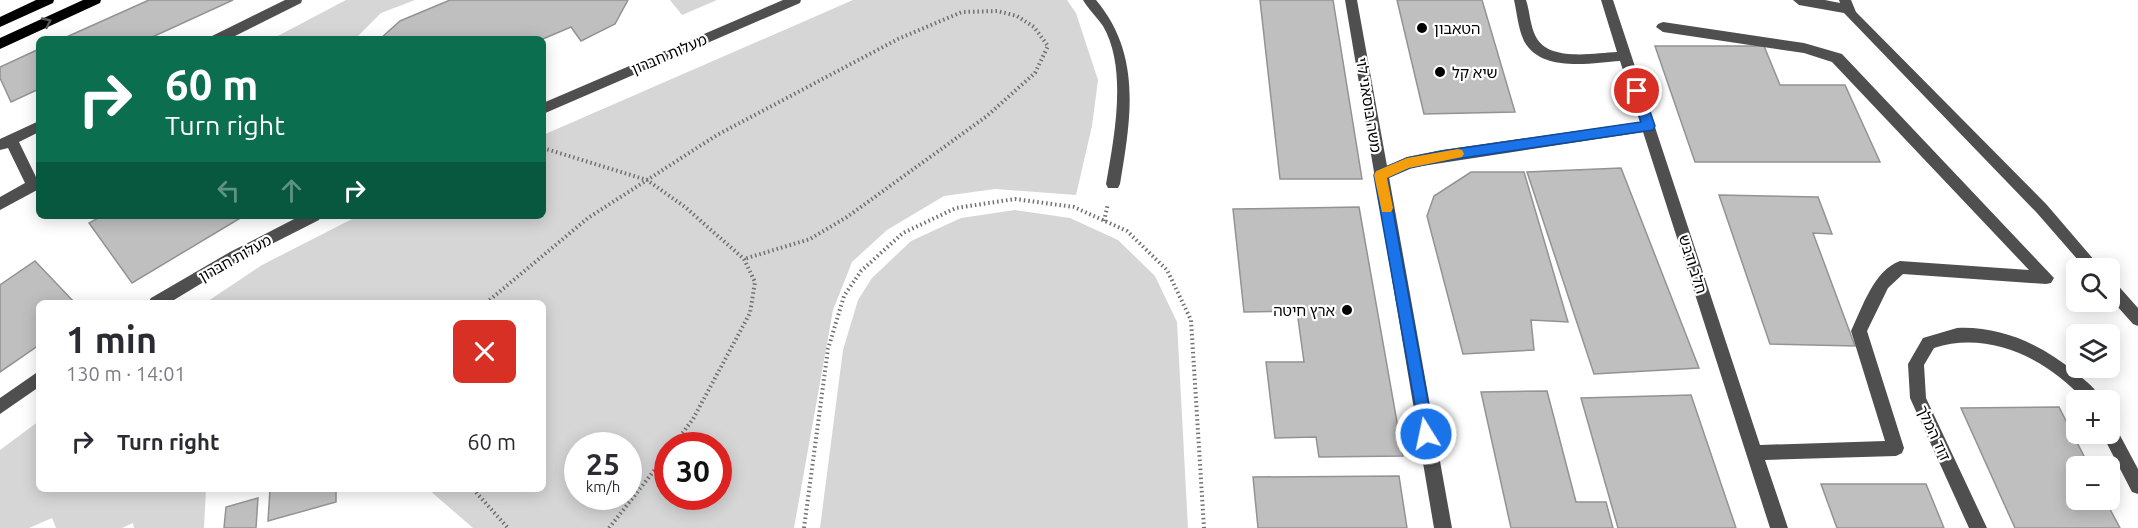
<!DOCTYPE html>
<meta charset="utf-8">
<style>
body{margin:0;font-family:Ubuntu,"Noto Sans Hebrew",sans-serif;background:#f2f2f3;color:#2b2b33;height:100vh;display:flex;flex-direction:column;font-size:22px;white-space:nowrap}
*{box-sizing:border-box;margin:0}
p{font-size:20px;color:#7c7c81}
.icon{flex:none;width:33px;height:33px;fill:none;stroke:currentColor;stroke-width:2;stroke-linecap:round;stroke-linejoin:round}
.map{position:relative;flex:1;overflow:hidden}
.panel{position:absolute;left:36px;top:300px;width:510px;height:192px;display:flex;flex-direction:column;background:#fff;border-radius:9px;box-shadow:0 3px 15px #0003}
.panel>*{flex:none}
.banner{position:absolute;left:36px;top:36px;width:510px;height:183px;border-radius:9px;box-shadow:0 3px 15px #0003;background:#0b6e4f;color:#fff;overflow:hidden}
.controls{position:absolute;left:2066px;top:258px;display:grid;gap:12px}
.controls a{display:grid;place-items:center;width:54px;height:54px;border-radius:9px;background:#fff;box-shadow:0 3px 15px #0003;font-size:30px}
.speed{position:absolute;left:564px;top:432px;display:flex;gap:12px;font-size:30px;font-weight:700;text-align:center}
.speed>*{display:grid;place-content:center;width:78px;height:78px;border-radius:50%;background:#fff;box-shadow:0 3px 15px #0003;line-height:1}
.speed small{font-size:15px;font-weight:400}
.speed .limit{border:9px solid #d22;background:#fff;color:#111}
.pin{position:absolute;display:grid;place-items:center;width:51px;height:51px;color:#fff;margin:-26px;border:3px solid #fff;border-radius:50%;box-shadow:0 2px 6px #0007}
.me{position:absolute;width:66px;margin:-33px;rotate:350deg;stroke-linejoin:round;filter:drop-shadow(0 0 4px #0008)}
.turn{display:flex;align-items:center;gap:21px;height:126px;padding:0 30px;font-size:27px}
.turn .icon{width:78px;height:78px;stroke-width:2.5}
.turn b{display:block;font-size:42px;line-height:51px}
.lanes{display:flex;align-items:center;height:57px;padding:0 30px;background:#0003;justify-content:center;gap:30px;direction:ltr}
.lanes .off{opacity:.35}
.round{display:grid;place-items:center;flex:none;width:63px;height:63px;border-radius:9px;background:#f2f2f3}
.head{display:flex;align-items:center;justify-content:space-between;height:102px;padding:0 30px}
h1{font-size:36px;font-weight:700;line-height:45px}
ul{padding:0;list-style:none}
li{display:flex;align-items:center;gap:18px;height:78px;padding:0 30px}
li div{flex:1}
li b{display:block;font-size:22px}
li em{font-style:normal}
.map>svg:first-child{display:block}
.green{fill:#d6d6d6;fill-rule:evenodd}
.building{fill:#bfbfbf;stroke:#939393;stroke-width:1.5}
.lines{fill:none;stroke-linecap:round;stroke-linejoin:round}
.path{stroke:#717171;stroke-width:4;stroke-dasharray:1.5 3;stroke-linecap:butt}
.minor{fill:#4f4f4f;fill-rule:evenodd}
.major{fill:#000;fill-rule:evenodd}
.oneway{stroke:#595959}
.route{fill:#1a73e8;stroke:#114b97;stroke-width:1.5}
.slow{fill:#f59e0b}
.poi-dot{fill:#000;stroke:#fff;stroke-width:2}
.labels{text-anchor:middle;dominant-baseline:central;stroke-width:4.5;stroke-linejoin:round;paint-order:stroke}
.poi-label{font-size:15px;fill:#000;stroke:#fff;text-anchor:start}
.street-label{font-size:15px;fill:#000;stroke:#fff}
</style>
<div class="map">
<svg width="2138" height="528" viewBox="0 0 2138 528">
<rect width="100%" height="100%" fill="#fff"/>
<path class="green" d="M346,0H415L381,13L355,39H272Z
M670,0H717L682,15Z
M853,0H1067L1076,13L1098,80L1092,126L1076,195L995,189L944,196L887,230L852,262L833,310L794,528H473L428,489H543V303H205L262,265L358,216H543V135ZM578,446H628V496H578ZM668,446H718V496H668Z
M1015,210L1070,218L1118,240L1155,276L1177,322L1188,528H820L843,350L858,300L872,278L911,241L961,218Z
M39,421V489H206L204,528H134L133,523L122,528H56L52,518L29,528H0V450Z"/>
<path class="building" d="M149,0H233L148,39H62Z
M450,0H628L615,24L581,41L571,27L543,39H380L400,21Z
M1260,0H1333L1362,179H1280Z
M1397,0H1482L1515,112L1424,114Z
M1655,46H1764L1780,85H1845L1880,162H1695Z
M39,49V89L11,102L0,78V67Z
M1621,168L1699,368L1594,374L1527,172Z
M1471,172H1524L1568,322L1531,320L1534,350L1463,354L1427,216L1434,196Z
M1719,195L1818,197L1832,234L1813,233L1855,346L1770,344Z
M1359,207L1403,456L1319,457L1316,437L1275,438L1266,362H1304L1297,311L1244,312L1233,209Z
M102,216H241L242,217L132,283L89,223Z
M35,261L75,303H39V345L0,372V285Z
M1547,391L1576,502H1606L1613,528H1511L1481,392Z
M1691,395L1736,528H1618L1581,398Z
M2059,407L2089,466H2076V500H2105L2120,528H2015L1961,408Z
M1399,476L1407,528H1258L1253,477Z
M1821,484H1926L1944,528H1837Z
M270,489H336V502L268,521Z
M258,498L256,528H224L226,507Z"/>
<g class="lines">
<path class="path" d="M543,148L647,180L685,207L744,259L755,282L750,313L693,419L673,446
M1104,221L1108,204
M486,303L588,218L717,135L898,39L962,12L997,11L1017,16L1034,27L1048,46L1035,73L987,116L847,217L810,239L744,259
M473,489L508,528
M609,528L668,453
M804,528L828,349L844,296L861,271L903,233L956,208L1015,199L1074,207L1127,231L1167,270L1191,320L1204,528"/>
<path class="minor" d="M285,0H302L301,3L229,39H210L212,36Z
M783,0H801L800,3L543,114V103Z
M1083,0H1096C1142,55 1131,118 1120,184L1118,188H1108L1106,184C1114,138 1128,69 1103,26C1097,17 1088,9 1083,0Z
M1345,0H1357L1387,166L1407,157L1442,150L1640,122L1620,61C1592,63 1541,73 1524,41C1518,28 1517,13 1514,0H1526C1530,12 1530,26 1536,37C1549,62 1594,53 1617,52L1601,0H1613L1760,445L1885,441L1851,331C1862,308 1874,270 1900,261L2029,270L1832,62L1804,53L1663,32L1656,27L1658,24L1663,22L1804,43L1842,54L2054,278L2051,283L2046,284L1903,274L1888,288L1867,331L1904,448L1902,453L1896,456L1765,460L1788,528H1770L1643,132L1409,168L1389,177L1452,528H1434Z
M1793,0H1825L1840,3L1839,0H1851L1856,12L2047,205L2101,268H2085L2037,213L1844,13L1799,5Z
M39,121V132L19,142L36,177L39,176V189L0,210V197L25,183L8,148L0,150V139Z
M300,216H321L319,220L240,260L169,303H148L151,298L230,252Z
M2109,280L2114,281L2138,308V326L2133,324L2109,297Z
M1957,328C2002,326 2042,345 2076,373C2086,381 2096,388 2101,400H2084C2047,359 1989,330 1934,348L1924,365L1926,398L1987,528H1969L1910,398L1908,364L1923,338Z
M39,371V387L0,414V398Z
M2109,424L2115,426L2138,469V494L2132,492L2102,434H2109Z"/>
<path class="major" d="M36,0H54L53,3L0,27V17Z
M83,0H101L100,3L0,49V38Z"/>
</g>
<defs><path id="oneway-chevron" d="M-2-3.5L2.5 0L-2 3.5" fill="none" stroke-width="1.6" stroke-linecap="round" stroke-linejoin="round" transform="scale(1.5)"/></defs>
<use class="oneway" href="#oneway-chevron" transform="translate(47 22) rotate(-25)"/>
<path class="route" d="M1637,86L1643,91L1655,126L1653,130L1442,161L1410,168L1387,178L1434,434L1431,439L1426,441L1421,439L1374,175L1376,171L1407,158L1442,151L1641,122L1631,91Z"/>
<path class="slow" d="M1458,149L1462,150L1464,154L1462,157L1409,168L1387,178L1393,208L1391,212H1382L1374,175L1376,171L1407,158Z"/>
<g class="poi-dot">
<circle cx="1422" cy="28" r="6"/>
<circle cx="1440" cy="72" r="6"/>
<circle cx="1347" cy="310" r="6"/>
</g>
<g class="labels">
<g class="poi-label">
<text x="1434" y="28">הטאבון</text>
<text x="1452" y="72">שיא קל</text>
<text x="1335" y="310" text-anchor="end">ארץ חיטה</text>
</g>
<g class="street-label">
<text transform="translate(669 54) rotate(-23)">מעלות חברון</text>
<text transform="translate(1369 105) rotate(81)">משה בוסאני לוי</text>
<text transform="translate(235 258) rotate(-29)">מעלות חברון</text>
<text transform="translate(1693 264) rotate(72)">חלב ודבש</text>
<text transform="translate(1934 433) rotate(65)">דוד המלך</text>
</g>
</g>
</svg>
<div class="controls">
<a><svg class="icon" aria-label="search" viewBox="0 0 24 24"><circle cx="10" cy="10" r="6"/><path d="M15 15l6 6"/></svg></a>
<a><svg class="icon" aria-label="layers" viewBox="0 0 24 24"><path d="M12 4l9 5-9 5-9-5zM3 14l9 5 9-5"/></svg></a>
<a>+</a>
<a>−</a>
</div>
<div class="speed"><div>25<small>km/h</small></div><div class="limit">30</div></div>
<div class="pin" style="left:1637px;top:91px;background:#d93025"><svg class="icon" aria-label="arrive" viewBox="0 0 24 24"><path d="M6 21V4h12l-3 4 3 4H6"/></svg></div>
<svg class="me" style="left:1426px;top:434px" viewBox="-20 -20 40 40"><circle r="17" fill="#1a73e8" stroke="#fff" stroke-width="3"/><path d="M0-11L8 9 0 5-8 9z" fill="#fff"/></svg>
<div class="banner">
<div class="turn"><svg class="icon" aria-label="right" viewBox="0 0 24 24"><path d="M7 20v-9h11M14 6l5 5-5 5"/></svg><div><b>60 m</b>Turn right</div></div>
<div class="lanes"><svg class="icon off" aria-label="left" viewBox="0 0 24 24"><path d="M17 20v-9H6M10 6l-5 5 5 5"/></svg><svg class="icon off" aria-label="ahead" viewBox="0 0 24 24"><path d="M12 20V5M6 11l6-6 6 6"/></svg><svg class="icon" aria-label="right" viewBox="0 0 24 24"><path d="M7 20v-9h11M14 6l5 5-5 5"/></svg></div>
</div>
<section class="panel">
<div class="head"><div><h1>1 min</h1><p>130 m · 14:01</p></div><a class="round" style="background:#d93025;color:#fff"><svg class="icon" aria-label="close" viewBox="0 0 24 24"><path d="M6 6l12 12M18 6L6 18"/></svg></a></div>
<ul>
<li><svg class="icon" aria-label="right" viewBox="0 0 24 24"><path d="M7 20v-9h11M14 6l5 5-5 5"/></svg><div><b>Turn right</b></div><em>60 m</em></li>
</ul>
</section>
</div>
